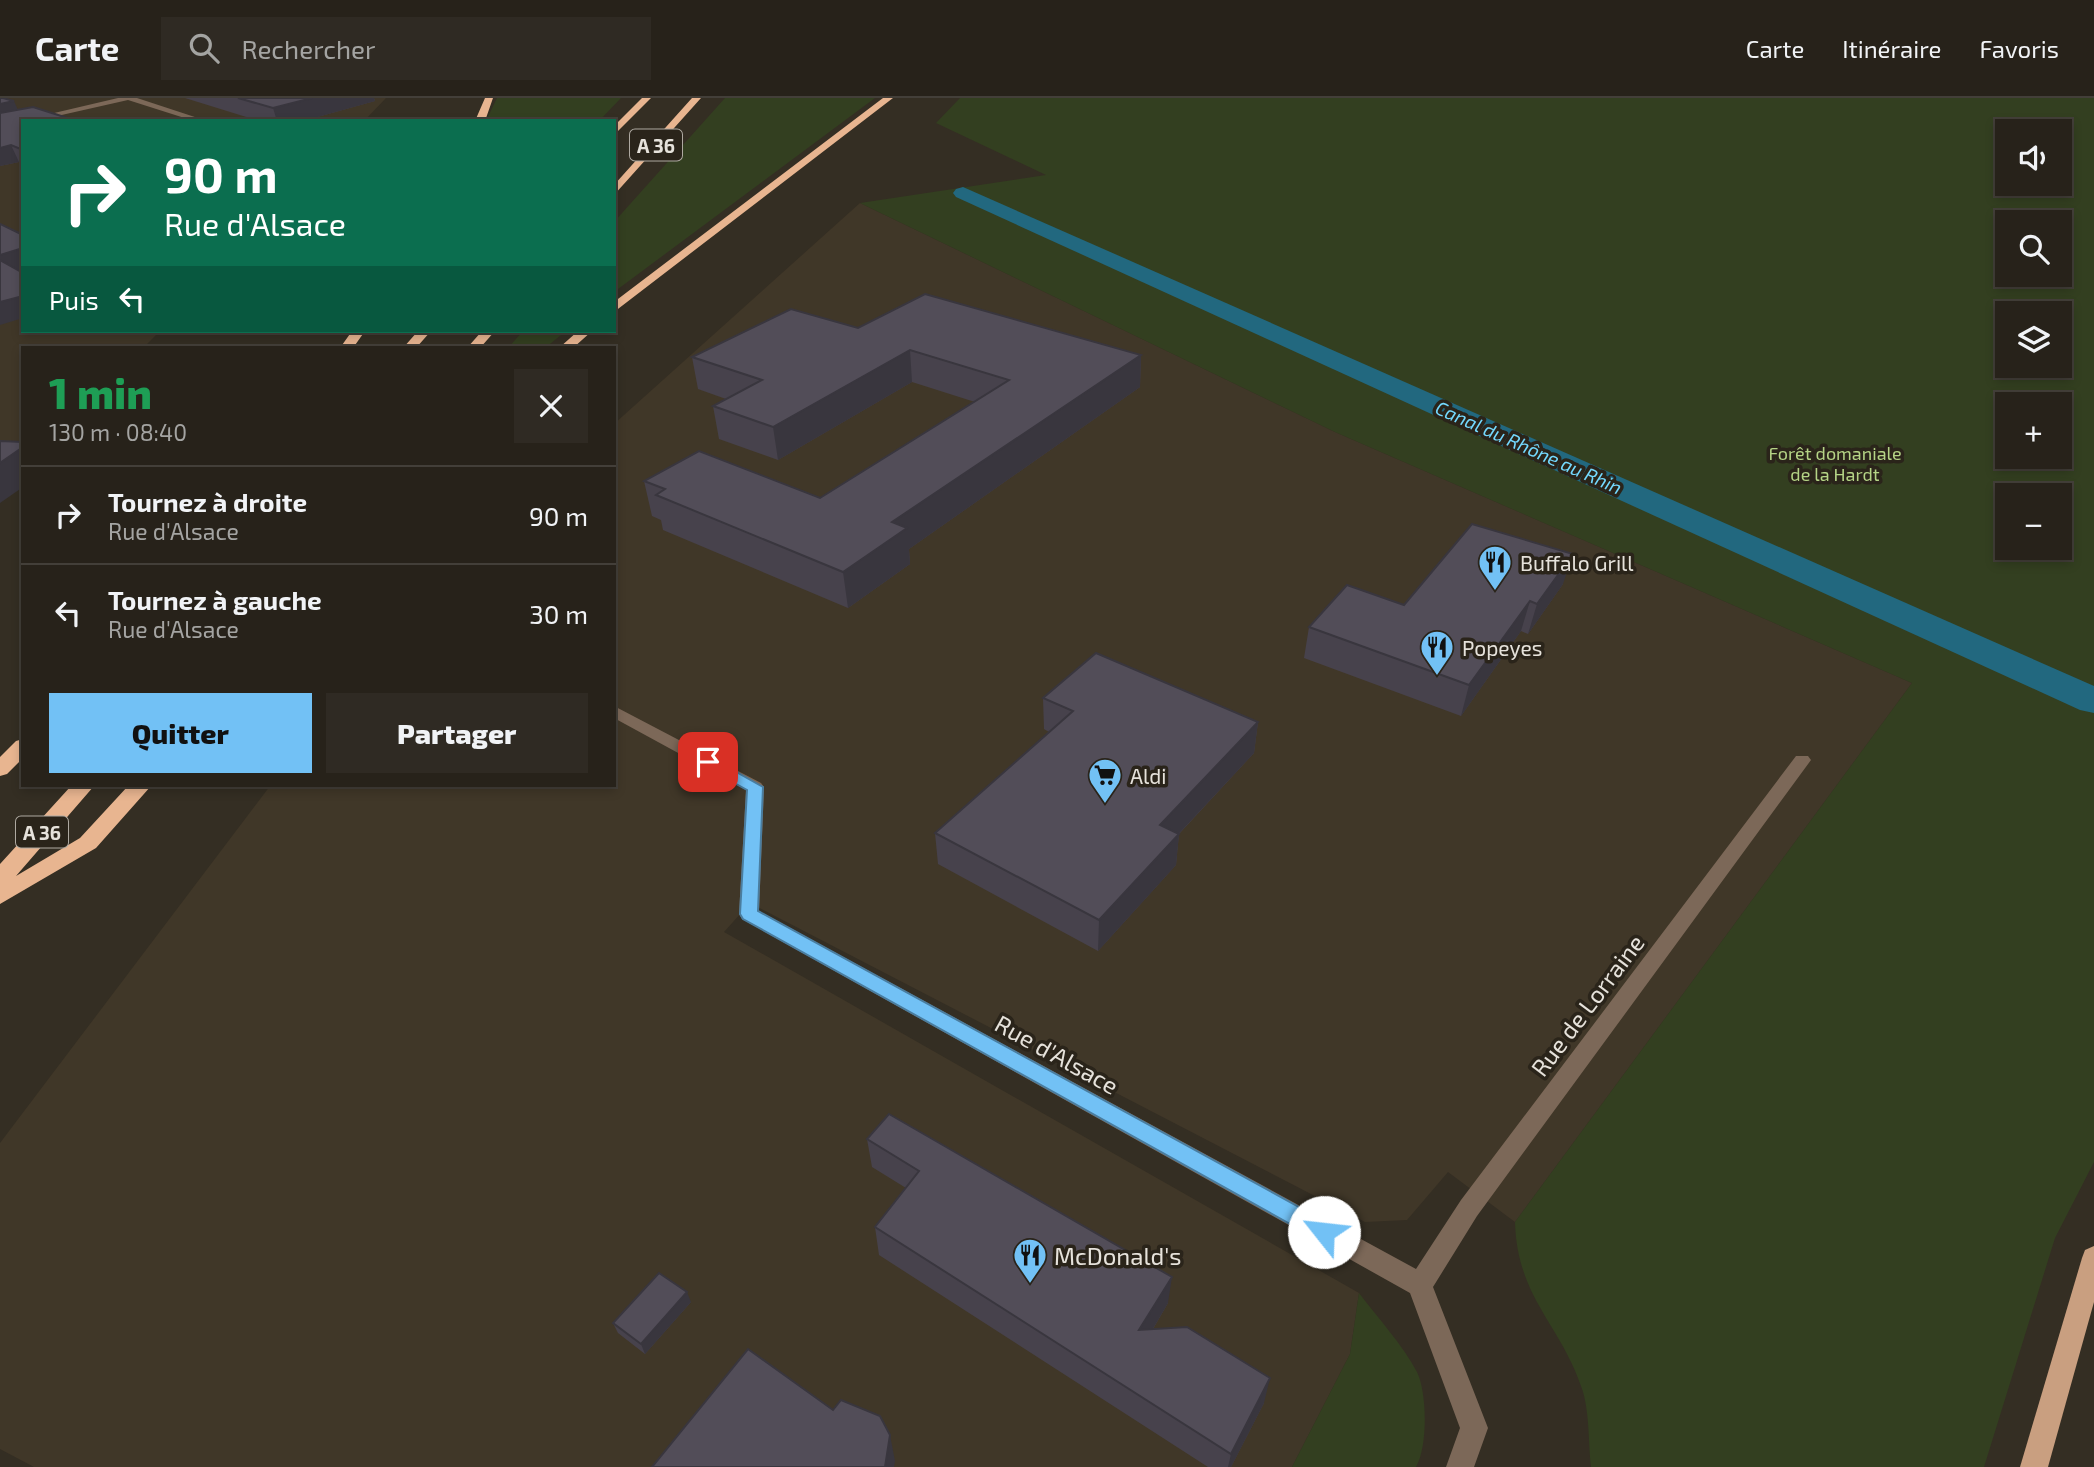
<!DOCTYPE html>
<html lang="fr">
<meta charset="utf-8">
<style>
body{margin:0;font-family:"Exo 2",sans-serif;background:#2f2a23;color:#f1f3f6;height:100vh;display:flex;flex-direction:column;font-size:26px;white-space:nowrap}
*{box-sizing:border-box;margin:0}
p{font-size:23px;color:#a4a4a2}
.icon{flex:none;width:38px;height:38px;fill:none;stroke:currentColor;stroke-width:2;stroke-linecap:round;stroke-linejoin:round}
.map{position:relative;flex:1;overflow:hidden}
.side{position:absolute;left:21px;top:248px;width:595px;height:441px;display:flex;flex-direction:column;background:#27221a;border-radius:0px;box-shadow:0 4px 10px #0003,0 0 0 2px #433f39}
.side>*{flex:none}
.banner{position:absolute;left:21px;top:21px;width:595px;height:214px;border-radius:0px;box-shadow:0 4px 10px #0003,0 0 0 2px #433f39;background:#0b6e4f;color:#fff;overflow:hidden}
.controls{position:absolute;left:1995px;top:21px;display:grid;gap:14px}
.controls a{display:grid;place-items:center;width:77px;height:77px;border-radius:0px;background:#27221a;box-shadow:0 4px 10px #0003,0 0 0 2px #433f39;font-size:35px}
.pin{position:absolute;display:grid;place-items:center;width:60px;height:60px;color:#fff;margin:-30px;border-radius:14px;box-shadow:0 4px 10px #0006}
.me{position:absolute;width:77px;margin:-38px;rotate:299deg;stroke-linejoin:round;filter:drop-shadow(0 0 5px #0008)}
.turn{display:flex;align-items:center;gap:24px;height:147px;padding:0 28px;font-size:32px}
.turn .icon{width:91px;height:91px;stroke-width:2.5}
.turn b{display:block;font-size:49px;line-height:60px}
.then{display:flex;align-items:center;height:66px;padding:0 28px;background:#0003;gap:14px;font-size:26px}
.round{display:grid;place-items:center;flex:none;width:74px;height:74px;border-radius:0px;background:#2f2a23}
.head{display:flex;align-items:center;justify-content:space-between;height:119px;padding:0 28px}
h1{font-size:42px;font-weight:800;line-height:52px;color:#1e9e55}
.primary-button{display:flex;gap:14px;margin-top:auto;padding:14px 28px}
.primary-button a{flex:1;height:80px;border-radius:0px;background:#72c1f5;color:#111;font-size:28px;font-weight:800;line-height:80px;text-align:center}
.primary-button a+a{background:#2f2a23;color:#f1f3f6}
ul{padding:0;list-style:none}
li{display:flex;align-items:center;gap:21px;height:98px;padding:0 28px;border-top:2px solid #433f39}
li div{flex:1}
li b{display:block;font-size:26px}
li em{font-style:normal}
header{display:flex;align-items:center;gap:42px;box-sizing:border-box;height:98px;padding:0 35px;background:#27221a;border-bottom:2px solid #433f39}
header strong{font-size:33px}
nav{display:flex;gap:38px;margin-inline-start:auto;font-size:24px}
.search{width:490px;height:63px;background:#2f2a23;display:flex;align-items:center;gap:18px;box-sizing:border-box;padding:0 24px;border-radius:0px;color:#a4a4a2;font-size:26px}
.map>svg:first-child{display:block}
.built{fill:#403728}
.green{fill:#333f20;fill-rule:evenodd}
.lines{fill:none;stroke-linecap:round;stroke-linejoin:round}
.canal{fill:#22687f;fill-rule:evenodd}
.minor{fill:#7c6858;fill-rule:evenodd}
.primary{fill:#c99f80;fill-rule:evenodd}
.motorway{fill:#e8b590;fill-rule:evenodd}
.wall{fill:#47424c}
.shaded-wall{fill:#39363e}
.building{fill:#524d58;stroke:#39363e;stroke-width:2}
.route{fill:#72c1f5;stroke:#4a7d9f;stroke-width:2}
.labels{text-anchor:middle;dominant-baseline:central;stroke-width:7;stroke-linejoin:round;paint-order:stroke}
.far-park-label{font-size:18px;fill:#b5d486;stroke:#2a241a}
.shield{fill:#2a241a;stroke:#aea9a1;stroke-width:2}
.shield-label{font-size:19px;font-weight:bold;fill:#e6e2db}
.far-water-label{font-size:19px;font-style:italic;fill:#74d9fe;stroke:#2a241a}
.poi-label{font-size:21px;fill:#e6e2db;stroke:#2a241a;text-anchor:start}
.near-street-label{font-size:24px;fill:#e6e2db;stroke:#2a241a}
.near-poi-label{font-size:24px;fill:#e6e2db;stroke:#2a241a;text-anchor:start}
</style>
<header>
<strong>Carte</strong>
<div class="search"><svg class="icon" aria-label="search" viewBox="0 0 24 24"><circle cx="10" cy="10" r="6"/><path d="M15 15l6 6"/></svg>Rechercher</div>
<nav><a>Carte</a><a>Itinéraire</a><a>Favoris</a></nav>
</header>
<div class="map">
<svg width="2094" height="1369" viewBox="0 0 2094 1369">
<rect width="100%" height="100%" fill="#342e23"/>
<path class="built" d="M0,0H386L364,23H23V233H160L143,250H23V373L0,397Z
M860,105L1335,334L1912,585L1515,1124L1448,1074L1407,1122L1365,1124L750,805L724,834L1359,1195L1350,1256L1292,1369H34L0,1351V1045L270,688H614V326Z"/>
<path class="green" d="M497,0H621L599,23H486Z
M725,0H875L614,194V124Z
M960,0H2094V1064L2055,1140L1984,1369H1591C1588,1344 1590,1312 1581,1288C1560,1226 1517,1199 1515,1124L1912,585L1335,334L860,105L1046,77L936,25ZM2060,33V86H2007V33ZM2060,124V177H2007V124ZM2060,215V268H2007V215ZM2060,306V359H2007V306ZM2060,397V450H2007V397Z
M523,233H566L545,250H508Z
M1359,1195C1378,1220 1402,1246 1417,1274C1427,1294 1428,1349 1416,1369H1292L1350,1256Z"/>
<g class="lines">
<path class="canal" d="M963,89L2094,588V615L2080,612L956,99L953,95L956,91Z"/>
<path class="minor" d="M118,0H137L207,23H194L128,2L35,23H20Z
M614,608L761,685L764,689L759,813L1416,1171L1461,1102L1796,658H1808L1811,662L1477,1118L1433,1189L1488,1330L1474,1369H1446L1460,1330L1410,1195L742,821L739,816L746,692L614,620Z"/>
<path class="primary" d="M2094,1148V1204L2048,1369H2020L2082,1160L2085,1152Z"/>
<path class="motorway" d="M485,0H493L485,23H475Z
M642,0H651L614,37V28Z
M692,0H701L614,97V87Z
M883,0H893L614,214V204Z
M352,233H365L353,250H340Z
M418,233H431L416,250H403Z
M482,233H495L480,250H467Z
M578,233H592L573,250H559Z
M23,641V660L7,676L0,678V659L16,643Z
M71,688H94L16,778L80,740L128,688H151L96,750L0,806V766Z"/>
</g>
<path class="wall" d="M185,0H374L375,3L303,23H259Z
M23,23V65L19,64L0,68Z
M858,230L1141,257L1140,289L909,451L910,466L848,510L663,432L661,422L652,418L644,383L820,400L975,304L912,284L778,362L719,341L713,308L726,301L698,291L692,259Z
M1563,486L1528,536L1521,533L1461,618L1304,560L1309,529L1404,507Z
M1043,600L1258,624L1254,655L1179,736L1176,767L1098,853L938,766L935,735L1049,634L1044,631Z
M867,1041L1168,1205L1153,1231L1264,1305L1231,1369H1208L879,1157L875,1129L906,1090L872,1069Z
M691,1204L645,1256L618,1235L613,1225Z"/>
<path class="shaded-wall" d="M312,0H374L375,3L303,23H277L273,10Z
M14,3L21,19L0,23V6Z
M11,47L19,64L0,68V50Z
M23,150V171L4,177L0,170V157Z
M23,198V220L0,227V204Z
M910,252L912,284L778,362L773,329Z
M1141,257L1140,289L909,451L910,466L848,510L843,474L892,424Z
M23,349V389L0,405V365Z
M1573,456L1563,486L1528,536L1537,506Z
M1530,503L1521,533L1461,618L1469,587Z
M1258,624L1254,655L1158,758L1160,727Z
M1179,736L1176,767L1098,853L1099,822Z
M1172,1179L1168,1205L1137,1258L1139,1232Z
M687,1194L691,1204L645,1256L641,1246Z
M1270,1280L1264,1305L1231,1369H1228L1231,1356Z
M890,1337L895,1363L894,1369H885Z"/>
<path class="building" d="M0,0H3L14,3L0,6Z
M238,0H312L273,10Z
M33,9L77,23H23V52L11,47L0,50V15Z
M0,126L23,137V150L0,157Z
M0,162L23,175V198L0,204Z
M925,196L1141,257L892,424L907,430L843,474L656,397L665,391L644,383L699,353L820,400L1009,282L910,252L773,329L713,308L762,282L692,259L791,211L858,230Z
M0,343L23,344V349L0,365Z
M1472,426L1573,456L1537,506L1530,503L1469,587L1309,529L1347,487L1404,507Z
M1096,555L1258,624L1160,727L1179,736L1099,822L935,735L1073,613L1043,600Z
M889,1016L1172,1179L1139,1232L1187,1229L1270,1280L1231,1356L875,1129L919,1073L867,1041Z
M659,1175L687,1194L641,1246L613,1225Z
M748,1251L833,1312L841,1302L880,1318L890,1337L885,1369H652Z"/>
<path class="route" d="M708,658L763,689L758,813L1332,1127L1335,1134L1332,1141L1324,1144L1317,1141L743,821L740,816L747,692L702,667L700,664Z"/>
<defs>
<symbol id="restaurant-pin" viewBox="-11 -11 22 30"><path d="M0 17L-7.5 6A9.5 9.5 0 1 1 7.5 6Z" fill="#72c1f5" stroke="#2a241a"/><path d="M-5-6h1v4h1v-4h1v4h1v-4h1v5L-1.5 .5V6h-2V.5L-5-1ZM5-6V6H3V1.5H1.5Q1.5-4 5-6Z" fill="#111"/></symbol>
<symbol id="supermarket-pin" viewBox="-11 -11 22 30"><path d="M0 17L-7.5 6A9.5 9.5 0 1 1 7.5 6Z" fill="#72c1f5" stroke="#2a241a"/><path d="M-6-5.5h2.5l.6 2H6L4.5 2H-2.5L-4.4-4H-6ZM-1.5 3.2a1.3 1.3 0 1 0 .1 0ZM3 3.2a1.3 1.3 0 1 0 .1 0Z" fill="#111"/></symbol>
</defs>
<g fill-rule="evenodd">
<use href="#restaurant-pin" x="1476" y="445" width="38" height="52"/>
<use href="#restaurant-pin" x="1418" y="530" width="38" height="52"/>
<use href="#supermarket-pin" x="1086" y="658" width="38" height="52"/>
<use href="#restaurant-pin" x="1011" y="1138" width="38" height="52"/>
</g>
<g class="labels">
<g class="far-park-label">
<text x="1835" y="355">Forêt domaniale<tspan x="1835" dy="21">de la Hardt</tspan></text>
</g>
<g class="shield">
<rect x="630" y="31.5" width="52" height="31" rx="5"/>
<rect x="16" y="718.5" width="52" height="31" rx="5"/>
</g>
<g class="shield-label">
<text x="656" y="47">A 36</text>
<text x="42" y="734">A 36</text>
</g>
<g class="far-water-label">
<text transform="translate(1529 349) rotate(24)">Canal du Rhône au Rhin</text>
</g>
<g class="poi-label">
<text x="1520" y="464">Buffalo Grill</text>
<text x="1462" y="549">Popeyes</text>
<text x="1130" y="677">Aldi</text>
</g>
<g class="near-street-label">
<text transform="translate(1587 907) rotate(-53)">Rue de Lorraine</text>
<text transform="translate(1057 956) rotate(29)">Rue d'Alsace</text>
</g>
<g class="near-poi-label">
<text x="1054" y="1157">McDonald's</text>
</g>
</g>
</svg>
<div class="controls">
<a><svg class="icon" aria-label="sound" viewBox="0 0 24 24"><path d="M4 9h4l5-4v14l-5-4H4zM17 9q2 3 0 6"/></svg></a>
<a><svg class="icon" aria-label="search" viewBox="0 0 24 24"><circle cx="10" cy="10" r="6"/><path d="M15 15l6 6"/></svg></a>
<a><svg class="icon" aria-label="layers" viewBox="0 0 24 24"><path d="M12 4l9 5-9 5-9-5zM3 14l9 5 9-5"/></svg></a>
<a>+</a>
<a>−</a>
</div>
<div class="pin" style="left:708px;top:664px;background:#d93025"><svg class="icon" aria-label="arrive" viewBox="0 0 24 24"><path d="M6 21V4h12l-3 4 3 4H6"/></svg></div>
<svg class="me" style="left:1324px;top:1134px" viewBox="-20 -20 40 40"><circle r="19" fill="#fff"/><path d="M0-13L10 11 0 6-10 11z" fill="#72c1f5"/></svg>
<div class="banner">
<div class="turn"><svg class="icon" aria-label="right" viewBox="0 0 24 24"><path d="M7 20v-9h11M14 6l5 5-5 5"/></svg><div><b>90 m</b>Rue d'Alsace</div></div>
<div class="then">Puis<svg class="icon" aria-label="left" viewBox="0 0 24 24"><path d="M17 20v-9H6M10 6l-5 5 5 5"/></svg></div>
</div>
<section class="side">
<div class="head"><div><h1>1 min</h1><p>130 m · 08:40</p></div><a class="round"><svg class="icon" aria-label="close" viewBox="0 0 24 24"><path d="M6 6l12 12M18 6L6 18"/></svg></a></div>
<ul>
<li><svg class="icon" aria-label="right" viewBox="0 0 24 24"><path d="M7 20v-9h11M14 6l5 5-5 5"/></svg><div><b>Tournez à droite</b><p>Rue d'Alsace</p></div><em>90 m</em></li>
<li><svg class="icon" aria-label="left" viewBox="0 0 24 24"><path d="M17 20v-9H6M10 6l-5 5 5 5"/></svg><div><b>Tournez à gauche</b><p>Rue d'Alsace</p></div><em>30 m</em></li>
</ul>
<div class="primary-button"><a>Quitter</a><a>Partager</a></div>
</section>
</div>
